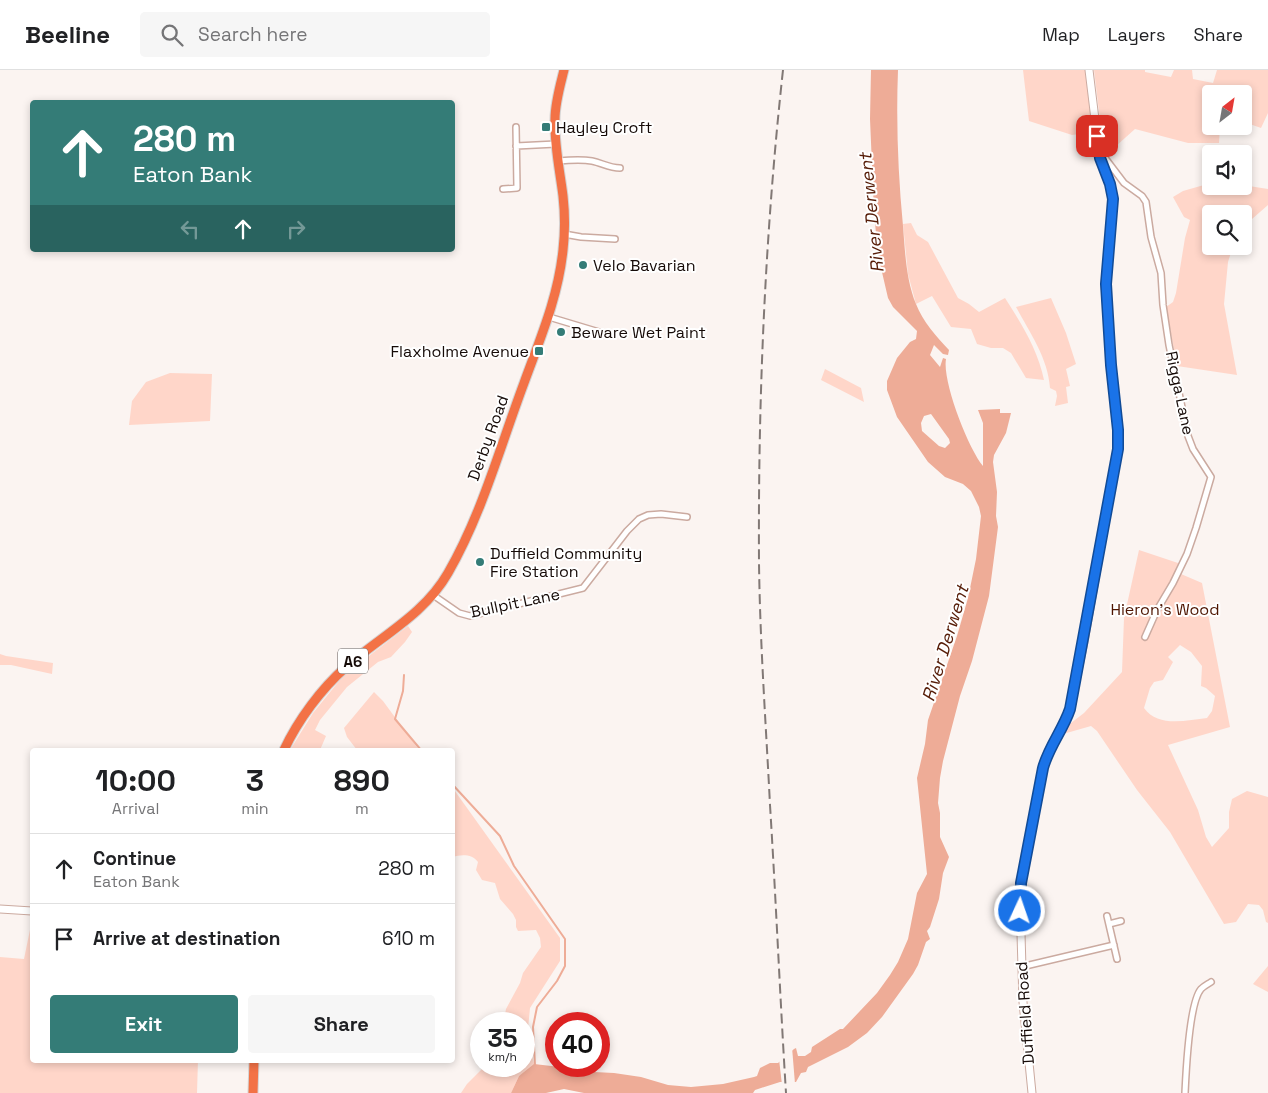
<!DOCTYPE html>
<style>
body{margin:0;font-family:"Space Grotesk",sans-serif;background:#f6f6f6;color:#202124;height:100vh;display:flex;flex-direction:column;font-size:19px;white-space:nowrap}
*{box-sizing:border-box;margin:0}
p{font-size:16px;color:#757577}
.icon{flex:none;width:28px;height:28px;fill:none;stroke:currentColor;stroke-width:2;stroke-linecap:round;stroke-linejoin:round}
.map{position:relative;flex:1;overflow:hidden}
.panel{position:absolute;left:30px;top:678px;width:425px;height:315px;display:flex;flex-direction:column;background:#fff;border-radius:5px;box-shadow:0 2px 8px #0003}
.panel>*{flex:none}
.banner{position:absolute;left:30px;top:30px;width:425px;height:152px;border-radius:5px;box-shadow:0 2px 8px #0003;background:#347c77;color:#fff;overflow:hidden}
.needle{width:32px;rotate:31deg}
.fabs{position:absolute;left:1202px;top:15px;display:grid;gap:10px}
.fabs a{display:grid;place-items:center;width:50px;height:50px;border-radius:5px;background:#fff;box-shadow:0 2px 8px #0003;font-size:25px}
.speed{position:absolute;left:470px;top:942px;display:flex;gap:10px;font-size:25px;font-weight:700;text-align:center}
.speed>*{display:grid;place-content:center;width:65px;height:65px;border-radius:50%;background:#fff;box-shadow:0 2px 8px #0003;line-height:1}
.speed small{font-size:12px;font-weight:400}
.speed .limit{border:8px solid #d22;background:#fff;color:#111}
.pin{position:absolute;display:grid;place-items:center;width:42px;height:42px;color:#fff;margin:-21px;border-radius:10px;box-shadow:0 2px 8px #0006}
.me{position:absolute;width:55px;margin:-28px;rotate:3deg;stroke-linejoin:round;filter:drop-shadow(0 0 4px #0008)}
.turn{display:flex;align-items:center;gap:18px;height:105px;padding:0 20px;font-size:22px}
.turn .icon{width:65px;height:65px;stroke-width:2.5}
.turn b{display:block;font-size:35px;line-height:42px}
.lanes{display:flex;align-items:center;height:48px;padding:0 20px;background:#0003;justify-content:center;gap:25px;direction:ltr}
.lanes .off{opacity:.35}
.eta{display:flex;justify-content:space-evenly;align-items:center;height:85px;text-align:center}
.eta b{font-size:30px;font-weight:700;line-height:35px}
.button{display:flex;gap:10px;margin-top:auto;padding:10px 20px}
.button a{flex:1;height:58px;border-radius:5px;background:#347c77;color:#fff;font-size:20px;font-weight:700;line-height:58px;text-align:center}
.button a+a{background:#f6f6f6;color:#202124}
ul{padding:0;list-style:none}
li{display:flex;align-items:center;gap:15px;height:70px;padding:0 20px;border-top:1px solid #e0e0e0}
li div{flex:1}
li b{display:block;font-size:19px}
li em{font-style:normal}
header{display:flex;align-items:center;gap:30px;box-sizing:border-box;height:70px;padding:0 25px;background:#fff;border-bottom:1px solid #e0e0e0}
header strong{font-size:24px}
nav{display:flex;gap:28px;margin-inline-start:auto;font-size:18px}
.search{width:350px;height:45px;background:#f6f6f6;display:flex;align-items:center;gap:12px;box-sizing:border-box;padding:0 18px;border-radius:5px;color:#757577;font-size:19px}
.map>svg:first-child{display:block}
.green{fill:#ffd6c9;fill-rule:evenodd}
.water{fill:#eeac97;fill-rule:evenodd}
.pier{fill:#fbf4f1}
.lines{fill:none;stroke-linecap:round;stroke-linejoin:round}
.stream{stroke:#eeac97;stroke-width:2}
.street-casing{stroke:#cbaaa0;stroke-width:8}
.secondary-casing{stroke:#cbaaa0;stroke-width:9}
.highway-casing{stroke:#d5d3d3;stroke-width:11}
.street{stroke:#fff;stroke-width:5}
.secondary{stroke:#fff;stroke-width:7}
.highway{stroke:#f37246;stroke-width:9}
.rail{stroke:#817875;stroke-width:2;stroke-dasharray:10 5;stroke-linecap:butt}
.route-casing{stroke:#114b97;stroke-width:12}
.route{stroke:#1a73e8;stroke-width:9}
.poi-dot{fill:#347c77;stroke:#fff;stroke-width:2}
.labels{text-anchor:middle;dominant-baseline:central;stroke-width:4;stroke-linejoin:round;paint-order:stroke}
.shield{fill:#fff;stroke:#5c5452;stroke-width:1}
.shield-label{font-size:15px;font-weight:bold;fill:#160b08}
.poi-label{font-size:16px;fill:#160b08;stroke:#fff;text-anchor:start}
.street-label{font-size:16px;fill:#160b08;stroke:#fff}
.park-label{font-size:16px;fill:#4e1501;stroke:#fff}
.water-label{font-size:18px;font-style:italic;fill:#571d08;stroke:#fff}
</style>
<header>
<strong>Beeline</strong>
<div class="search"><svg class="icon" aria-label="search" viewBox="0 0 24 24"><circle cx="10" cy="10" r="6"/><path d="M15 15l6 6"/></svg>Search here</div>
<nav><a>Map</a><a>Layers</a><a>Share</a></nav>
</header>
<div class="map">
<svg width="1268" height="1023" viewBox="0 0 1268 1023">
<rect width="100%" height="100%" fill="#fbf4f1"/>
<path class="green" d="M1023,0H1085L1093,62L1072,65L1029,51Z
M1094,0H1145V2L1171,7L1174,0H1192L1193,9L1213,13L1217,0H1268V43L1261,58L1244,52V24H1211V56H1220L1219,73H1188L1135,59L1106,85L1103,74Z
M1211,113V116L1231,117L1249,116L1268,119V135L1244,156V144H1211V176H1233L1228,192L1224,234L1237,305L1177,296L1166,237L1173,232L1176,223L1185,168L1190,150L1184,147L1173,127L1183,121Z
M911,153L917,165L928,172L958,228L969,234L979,242L1005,228C1021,253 1038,280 1044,310L1026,308L1011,283L1003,278H991L977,274L971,259L951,257L932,226L916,234L908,204L903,154Z
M1051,228L1066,263L1076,294L1066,299L1070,316L1066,317L1068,333L1055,336L1057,326L1056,321L1050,318C1048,288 1030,263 1016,237Z
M825,299L861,318L864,332L821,310Z
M170,303L212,304L210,351L129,355L132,331L146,312Z
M1139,480L1184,495L1181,504L1202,513L1230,657L1168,675L1198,740L1206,767L1212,777L1229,758V742L1232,729L1247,721L1268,727V853L1266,852L1263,840L1259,835L1248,834L1236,852L1224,854L1170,762L1137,720L1097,661L1091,656L1063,664L1068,653H1071L1084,643L1122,602L1124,548ZM1180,575L1191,582L1202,596L1201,616L1206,618L1215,626L1212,641L1207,648C1187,650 1158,658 1144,638L1150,618L1154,612L1163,610L1173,592L1168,587Z
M408,556L412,562L405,572L391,587L378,592L347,617L320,650L315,660L326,666L320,680H290L313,643L344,605Z
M0,584L6,586L53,593L52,604L11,595H0Z
M374,622L383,631L419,680H357L347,667L344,658Z
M452,717L560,868V891L530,938L527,969L536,1000L519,1006L511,1023H461L467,1014L485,996H524V954H503L506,939L520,913L523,903L541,877L540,868L536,860L518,861L516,857V850L513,844L500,829L495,813L482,810L476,800L478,792C473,784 461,784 453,787Z
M32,850V990H198L197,1023H0V887L24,889Z
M1268,896V922L1253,914Z"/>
<path class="water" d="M871,0H898C896,52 898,104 903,156C905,181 906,210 916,234C923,252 936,266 949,280L948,285L943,284L934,275L930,285L940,297L943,288L946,289C942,311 968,378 983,396V353L978,340L1000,339V343H1011L1006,363L994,385L993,392L997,422L996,446L998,457L989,526L972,591L960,626L943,691L940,708L938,733L940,743V767L949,787L943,803L939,829L930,857L927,861L930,869L926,872L918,895L913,904L882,947L867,963L848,977L808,997L806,1002L801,1003L796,1012H780L755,1020L753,1023H584L564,1019L546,1023H511L519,1006L534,994L560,997L574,1001L614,1003L641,1007L668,1015L691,1017L723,1014L754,1007L757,1006L760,998L770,993H778L794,979L796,978L798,986H805L811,982L812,977L840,959H843L877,923L890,905L898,892L908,869L917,823L927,804L917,708L925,674L928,650L957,566L968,528L976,489L981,446L979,437L971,421L963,414L945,407L928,392L897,347L887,320V311L897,288L910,272L916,269L917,261L893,237L888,228L878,185L874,142L870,49ZM931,344L949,369L950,373L945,378L939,376L922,361L921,353L924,346Z"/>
<path class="pier" d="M792,977L795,1014L782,1015L779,989Z"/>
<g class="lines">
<path class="stream" d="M404,605L403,621L395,649L421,680
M452,714L500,766L514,796L565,869V896L557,911L537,937L533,957L535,995"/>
<defs>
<path id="street" d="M516,76L556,74
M1102,84L1124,113L1142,126L1146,132L1151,167L1161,203L1163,235L1169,275L1188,366L1193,379L1211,407L1196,458L1187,484L1173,513L1157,540L1145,567
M558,91C569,90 581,89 592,91C602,93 609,98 620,98
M503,119L517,118L516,57
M564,164L581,167L615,169
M549,247L599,262
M433,525L459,543L470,546L583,518L627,461L639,449L648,445L661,444L687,447
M1107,846L1117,889
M1109,854L1121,851
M1021,897L1114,875
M1185,1023C1186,1002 1189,933 1201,919C1204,916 1208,914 1211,912"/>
<path id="secondary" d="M0,839L32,841
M1032,1023L1023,932L1020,830L1024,795L1043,698L1049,680L1063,656L1070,639L1084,572L1118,379V360L1111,295L1105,214L1113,129L1110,113L1099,82L1089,0"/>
<path id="highway" d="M284,680C298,650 321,619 346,597C381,566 424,545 448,503C482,444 500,377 524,313C540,269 558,228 563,180C565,163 565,144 563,126C560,101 554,75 555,49C555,33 560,16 564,0
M253,1023L254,990"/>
</defs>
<use href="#street" class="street-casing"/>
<use href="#secondary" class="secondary-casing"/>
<use href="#highway" class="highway-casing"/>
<use href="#street" class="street"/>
<use href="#secondary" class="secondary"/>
<use href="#highway" class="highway"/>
<path class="rail" d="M783,0C765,164 758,328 759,493C760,574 766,655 770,735C776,831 780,927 786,1023"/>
</g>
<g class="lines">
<defs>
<path id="route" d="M1020,841L1021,813L1043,698C1049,676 1063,660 1070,639L1118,379V360L1111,295L1106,214L1113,129L1110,114L1100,88L1097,66"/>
</defs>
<use href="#route" class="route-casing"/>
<use href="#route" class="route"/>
</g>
<g class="poi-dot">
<rect x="541" y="52" width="10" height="10" rx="2.5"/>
<circle cx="583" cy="195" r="5"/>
<circle cx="561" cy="262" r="5"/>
<rect x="534" y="276" width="10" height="10" rx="2.5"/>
<circle cx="480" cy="492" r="5"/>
</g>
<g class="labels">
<rect class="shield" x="338" y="578.5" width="30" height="25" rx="4"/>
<g class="shield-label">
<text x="353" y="591">A6</text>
</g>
<g class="poi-label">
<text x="556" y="57">Hayley Croft</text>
<text x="593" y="195">Velo Bavarian</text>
<text x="571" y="262">Beware Wet Paint</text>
<text x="529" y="281" text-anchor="end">Flaxholme Avenue</text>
<text x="490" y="483">Duffield Community<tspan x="490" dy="18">Fire Station</tspan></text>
</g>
<g class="street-label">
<text transform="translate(1180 323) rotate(78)">Rigga Lane</text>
<text transform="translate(488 368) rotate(-70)">Derby Road</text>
<text transform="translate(515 533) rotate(-12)">Bullpit Lane</text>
<text transform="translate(1025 943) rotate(-94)">Duffield Road</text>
</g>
<g class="park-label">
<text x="1165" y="539">Hieron's Wood</text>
</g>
<g class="water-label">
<text transform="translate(871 143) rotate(-96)">River Derwent</text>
<text transform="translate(945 573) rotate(-73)">River Derwent</text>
</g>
</g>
</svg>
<div class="fabs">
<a><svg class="needle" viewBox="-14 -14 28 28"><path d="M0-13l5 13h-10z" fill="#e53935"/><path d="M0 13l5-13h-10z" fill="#757577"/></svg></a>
<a><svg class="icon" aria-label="sound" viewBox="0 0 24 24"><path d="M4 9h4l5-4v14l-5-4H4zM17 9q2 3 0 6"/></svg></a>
<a><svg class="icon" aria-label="search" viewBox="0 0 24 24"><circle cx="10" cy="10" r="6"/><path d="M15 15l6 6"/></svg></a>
</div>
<div class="speed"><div>35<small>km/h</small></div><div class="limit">40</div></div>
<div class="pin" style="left:1097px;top:66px;background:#d93025"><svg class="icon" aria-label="arrive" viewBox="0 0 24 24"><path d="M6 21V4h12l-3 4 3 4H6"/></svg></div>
<svg class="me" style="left:1020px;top:841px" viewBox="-20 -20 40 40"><circle r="17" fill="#1a73e8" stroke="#fff" stroke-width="3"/><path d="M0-11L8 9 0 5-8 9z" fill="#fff"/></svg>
<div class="banner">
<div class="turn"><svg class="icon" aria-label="ahead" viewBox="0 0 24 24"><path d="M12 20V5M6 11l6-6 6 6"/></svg><div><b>280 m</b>Eaton Bank</div></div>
<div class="lanes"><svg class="icon off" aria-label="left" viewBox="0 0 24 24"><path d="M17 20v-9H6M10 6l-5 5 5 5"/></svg><svg class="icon" aria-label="ahead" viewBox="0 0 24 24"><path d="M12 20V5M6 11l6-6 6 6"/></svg><svg class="icon off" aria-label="right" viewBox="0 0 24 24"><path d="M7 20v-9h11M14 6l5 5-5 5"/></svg></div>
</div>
<section class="panel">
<div class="eta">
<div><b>10:00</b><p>Arrival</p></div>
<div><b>3</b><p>min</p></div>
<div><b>890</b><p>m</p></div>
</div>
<ul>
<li><svg class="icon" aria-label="ahead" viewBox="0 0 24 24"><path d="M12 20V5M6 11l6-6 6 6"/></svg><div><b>Continue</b><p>Eaton Bank</p></div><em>280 m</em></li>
<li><svg class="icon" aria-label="arrive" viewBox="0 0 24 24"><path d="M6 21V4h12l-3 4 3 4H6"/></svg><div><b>Arrive at destination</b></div><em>610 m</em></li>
</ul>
<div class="button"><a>Exit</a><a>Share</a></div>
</section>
</div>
